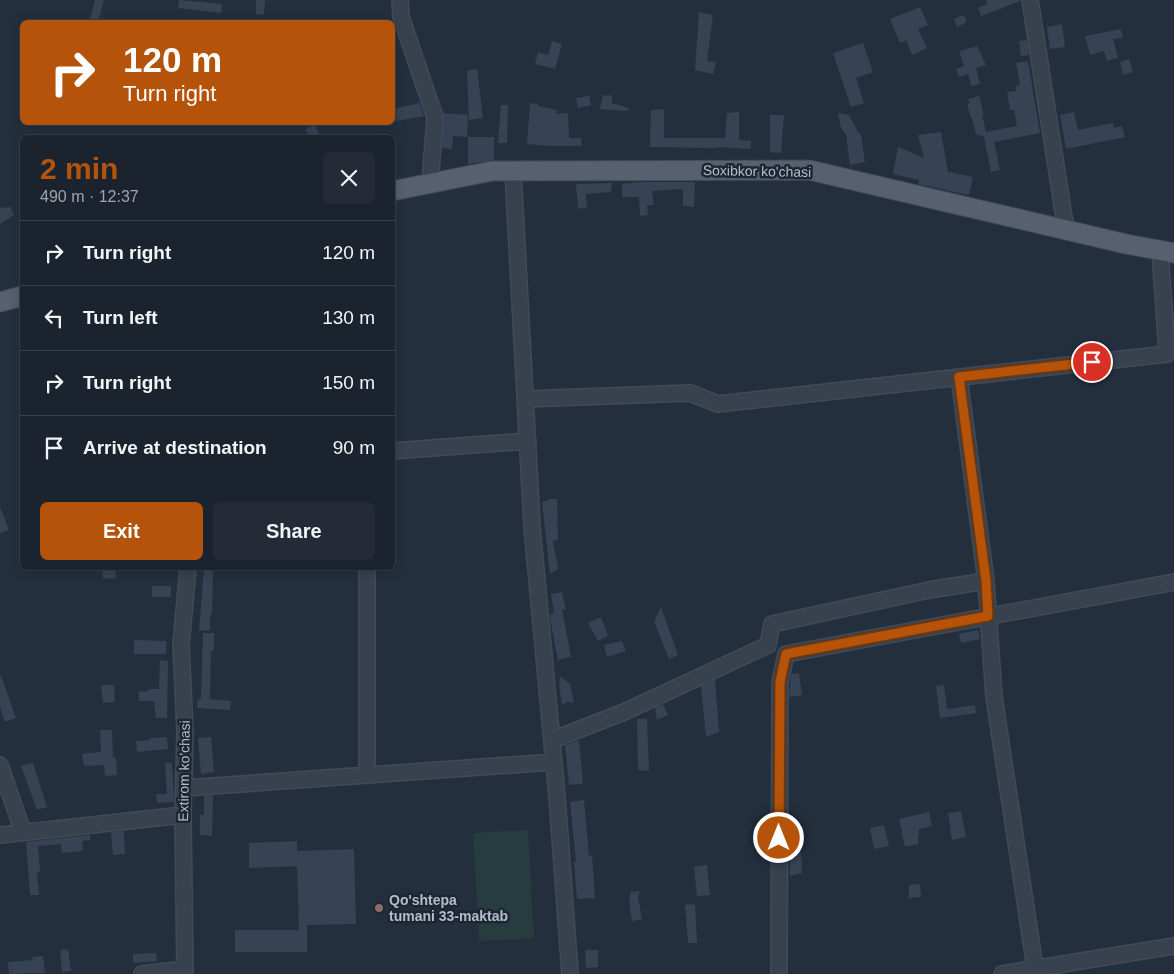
<!DOCTYPE html>
<meta charset="utf-8">
<style>
body{margin:0;font-family:Helvetica,sans-serif;background:#242b36;color:#f1f3f6;height:100vh;display:flex;flex-direction:column;font-size:19px;white-space:nowrap}
*{box-sizing:border-box;margin:0}
p{font-size:16px;color:#a0a4aa}
.icon{flex:none;width:28px;height:28px;fill:none;stroke:currentColor;stroke-width:2;stroke-linecap:round;stroke-linejoin:round}
.map{position:relative;flex:1;overflow:hidden}
.details{position:absolute;left:20px;top:135px;width:375px;height:435px;display:flex;flex-direction:column;background:#1b232e;border-radius:8px;box-shadow:0 2px 12px #0003,0 0 0 1px #39404a}
.details>*{flex:none}
.guide{position:absolute;left:20px;top:20px;width:375px;height:105px;border-radius:8px;box-shadow:0 2px 12px #0003,0 0 0 1px #39404a;background:#b45309;color:#fff;overflow:hidden}
.pin{position:absolute;display:grid;place-items:center;width:42px;height:42px;color:#fff;margin:-21px;border:2px solid #fff;border-radius:50%;box-shadow:0 1px 5px #0007}
.me{position:absolute;width:55px;margin:-28px;rotate:0deg;stroke-linejoin:round;filter:drop-shadow(0 0 4px #0008)}
.turn{display:flex;align-items:center;gap:18px;height:105px;padding:0 20px;font-size:22px}
.turn .icon{width:65px;height:65px;stroke-width:2.5}
.turn b{display:block;font-size:35px;line-height:42px}
.round{display:grid;place-items:center;flex:none;width:52px;height:52px;border-radius:8px;background:#242b36}
.head{display:flex;align-items:center;justify-content:space-between;height:85px;padding:0 20px}
h1{font-size:30px;font-weight:800;line-height:38px;color:#b45309}
.action{display:flex;gap:10px;margin-top:auto;padding:10px 20px}
.action a{flex:1;height:58px;border-radius:8px;background:#b45309;color:#fff;font-size:20px;font-weight:800;line-height:58px;text-align:center}
.action a+a{background:#242b36;color:#f1f3f6}
ul{padding:0;list-style:none}
li{display:flex;align-items:center;gap:15px;height:65px;padding:0 20px;border-top:1px solid #39404a}
li div{flex:1}
li b{display:block;font-size:19px}
li em{font-style:normal}
.map>svg:first-child{display:block}
.green{fill:#263c3f}
.building{fill:#364354}
.lines{fill:none;stroke-linecap:round;stroke-linejoin:round}
.minor-casing{stroke:#414a57;stroke-width:18}
.major-casing{stroke:#414a57;stroke-width:21}
.minor{stroke:#38414e;stroke-width:15}
.major{stroke:#56606e;stroke-width:19}
.route-casing{stroke:#753606;stroke-width:12}
.route{stroke:#b45309;stroke-width:9}
.education-dot{fill:#8d6e63;stroke:#1d2633;stroke-width:2}
.labels{text-anchor:middle;dominant-baseline:central;stroke-width:5;stroke-linejoin:round;paint-order:stroke}
.street-label{font-size:14px;fill:#b4bcc9;stroke:#1d2633}
.poi-label{font-size:14px;font-weight:bold;fill:#b4bcc9;stroke:#1d2633;text-anchor:start}
</style>
<div class="map">
<svg width="1174" height="974" viewBox="0 0 1174 974">
<rect width="100%" height="100%" fill="#242f3e"/>
<path class="green" d="M528,830L534,938L479,941L473,833Z"/>
<path class="building" d="M95,0H104L98,22H89Z
M179,0L222,4L221,13L178,8Z
M256,0H265L264,15L256,14Z
M986,0H1020V1L981,16L978,8L987,4Z
M920,7L928,25L918,29L927,48L912,55L906,40L900,43L890,19Z
M699,12L713,15L707,61L716,62L713,74L695,70Z
M961,16H964L967,22L957,27L954,19Z
M1062,24L1065,47L1050,49L1047,27Z
M1121,29L1123,38L1113,39L1118,58L1107,61L1104,51L1090,55L1085,36Z
M1027,40L1029,55L1021,56L1019,41Z
M552,41L562,44L555,69L535,64L538,52L548,55Z
M863,43L873,72L856,78L864,103L851,107L833,53Z
M977,46L986,65L976,68L980,84L971,86L968,74L959,77L956,69L964,66L959,51Z
M1129,59L1133,72L1123,75L1120,62Z
M1028,61L1040,133L994,142L1000,170L991,172L984,137L976,134L972,118H971L967,104L970,103L968,99L979,96L984,115H982L986,132L1017,126L1014,110H1010L1007,92L1016,91L1015,86L1020,85L1016,63Z
M477,69L483,118L469,120L467,71Z
M603,95L612,96V103L629,108L628,111L600,109Z
M589,96L591,105L578,108L576,98Z
M420,103L424,116L392,122V109Z
M530,103L538,104V106L557,110L556,114L568,113L569,138H581L582,146H552L527,144Z
M501,105H508L507,143H498Z
M664,109V138H725L727,113L739,112V140L751,141V149L718,147V148L650,147L651,110Z
M1074,112L1078,130L1113,123L1114,128L1122,126L1125,137L1066,149L1060,115Z
M443,113L468,115L467,137L453,136L452,149L442,148Z
M838,113L849,115L858,132L861,135L865,162L850,165L846,134L841,128Z
M770,115H784L781,153L770,152Z
M315,125L321,138H310L305,129Z
M941,132L948,172L973,177L969,195L918,184L919,180L893,174L898,147L924,158L918,135Z
M468,137H494V160L468,164Z
M639,182H695L694,207L683,206V189L652,191L654,205H647L648,215L640,216L639,197H622V184Z
M612,183L611,192L586,194L587,207L578,209L576,184Z
M10,206L14,215L0,224V207L7,208Z
M551,499H557L558,540L553,541L558,569L550,574L542,502Z
M0,507L9,530L0,533Z
M102,568H115L116,578L103,579Z
M204,568H213L212,615H210V630L199,631Z
M152,586H171V597H152Z
M562,592L566,610L562,609L571,657L558,660L550,618V615L554,612L551,594Z
M661,607L678,655L669,659L654,622Z
M601,617L608,636L598,641L588,623Z
M978,630L980,639L961,643L959,634Z
M203,633H214V651H211L210,699L231,701L230,710L197,708L198,699H201Z
M134,640L166,641V654H134Z
M622,641L626,651L607,657L604,645Z
M160,660L168,661L167,718H156L154,701H139V691L147,692L148,689H159Z
M799,673L802,695L789,697L791,674Z
M1,676L16,718L5,722L0,707V677Z
M560,676L570,684L574,703L568,702L562,705L559,684Z
M715,680L719,732L706,737L701,686Z
M101,685H114L115,702L103,703Z
M944,685L947,709L975,705L976,713L940,718L936,686Z
M663,704L668,715L657,720L655,708Z
M637,719H647L649,771L638,770Z
M100,730H112L113,758H116L117,775L105,776L104,765L84,766L82,754L101,752Z
M167,737L168,749L137,752L136,741L150,740V738Z
M211,737L214,772L201,774L198,738Z
M579,740L583,784L569,785L565,745Z
M33,763L47,807L37,810L21,766Z
M165,763H172L174,802L157,803L156,794H167Z
M213,795L212,836L200,835V815H204V796Z
M584,800L589,856L592,855L595,898L577,899L574,862L576,861L570,802Z
M961,811L966,837L952,840L948,813Z
M929,812L932,826L919,829L918,844L905,847L899,819Z
M884,825L889,846L874,849L870,828Z
M124,831L125,854L113,855L111,832Z
M90,835V840L82,841L83,851L62,853L61,844L38,846L40,872L37,873L39,895H30L26,842Z
M297,841V851L354,849L356,924L307,925V952H235V930H299L297,866L249,868V843Z
M790,842H801L802,873L790,876Z
M707,865L710,895L697,896L694,867Z
M920,884L921,897L909,898V885Z
M640,891L638,897L642,919L632,921L629,902L631,892Z
M695,904L697,943H688L685,905Z
M68,949L71,971L62,972L60,950Z
M585,950H598V967L586,968Z
M156,953L157,961L133,963V954Z
M43,956L45,973L9,974L8,962L33,960L32,957Z"/>
<g class="lines">
<defs>
<path id="minor" d="M400,0L401,17L435,117L430,184
M1030,0L1066,230
M513,171L532,527L557,796L570,974
M525,399L690,393L718,404L1167,354L1160,250
M392,451L528,441
M367,568V775
M986,581L994,697L1036,974
M552,740L624,712L768,645L772,624L929,590L986,581L959,377
M0,765L23,832
M184,788L554,762
M0,835L183,815
M142,974L185,969
M185,974L183,815L185,731L181,645L188,568
M779,974L780,682L786,654L1174,582
M1002,974L1174,946"/>
<path id="major" d="M392,191L492,171L809,170L1126,244L1174,253
M0,302L22,296"/>
</defs>
<use href="#minor" class="minor-casing"/>
<use href="#major" class="major-casing"/>
<use href="#minor" class="minor"/>
<use href="#major" class="major"/>
</g>
<g class="lines">
<defs>
<path id="route" d="M779,838L780,682L786,654L988,616L986,581L959,377L1092,362"/>
</defs>
<use href="#route" class="route-casing"/>
<use href="#route" class="route"/>
</g>
<circle class="education-dot" cx="379" cy="908" r="5"/>
<g class="labels">
<g class="street-label">
<text transform="translate(757 171) rotate(1)">Soxibkor ko'chasi</text>
<text transform="translate(184 771) rotate(-89)">Extirom ko'chasi</text>
</g>
<g class="poi-label">
<text x="389" y="900">Qo'shtepa<tspan x="389" dy="16">tumani 33-maktab</tspan></text>
</g>
</g>
</svg>
<div class="pin" style="left:1092px;top:362px;background:#d93025"><svg class="icon" aria-label="arrive" viewBox="0 0 24 24"><path d="M6 21V4h12l-3 4 3 4H6"/></svg></div>
<svg class="me" style="left:779px;top:838px" viewBox="-20 -20 40 40"><circle r="17" fill="#b45309" stroke="#fff" stroke-width="3"/><path d="M0-11L8 9 0 5-8 9z" fill="#fff"/></svg>
<div class="guide">
<div class="turn"><svg class="icon" aria-label="right" viewBox="0 0 24 24"><path d="M7 20v-9h11M14 6l5 5-5 5"/></svg><div><b>120 m</b>Turn right</div></div>
</div>
<section class="details">
<div class="head"><div><h1>2 min</h1><p>490 m · 12:37</p></div><a class="round"><svg class="icon" aria-label="close" viewBox="0 0 24 24"><path d="M6 6l12 12M18 6L6 18"/></svg></a></div>
<ul>
<li><svg class="icon" aria-label="right" viewBox="0 0 24 24"><path d="M7 20v-9h11M14 6l5 5-5 5"/></svg><div><b>Turn right</b></div><em>120 m</em></li>
<li><svg class="icon" aria-label="left" viewBox="0 0 24 24"><path d="M17 20v-9H6M10 6l-5 5 5 5"/></svg><div><b>Turn left</b></div><em>130 m</em></li>
<li><svg class="icon" aria-label="right" viewBox="0 0 24 24"><path d="M7 20v-9h11M14 6l5 5-5 5"/></svg><div><b>Turn right</b></div><em>150 m</em></li>
<li><svg class="icon" aria-label="arrive" viewBox="0 0 24 24"><path d="M6 21V4h12l-3 4 3 4H6"/></svg><div><b>Arrive at destination</b></div><em>90 m</em></li>
</ul>
<div class="action"><a>Exit</a><a>Share</a></div>
</section>
</div>
